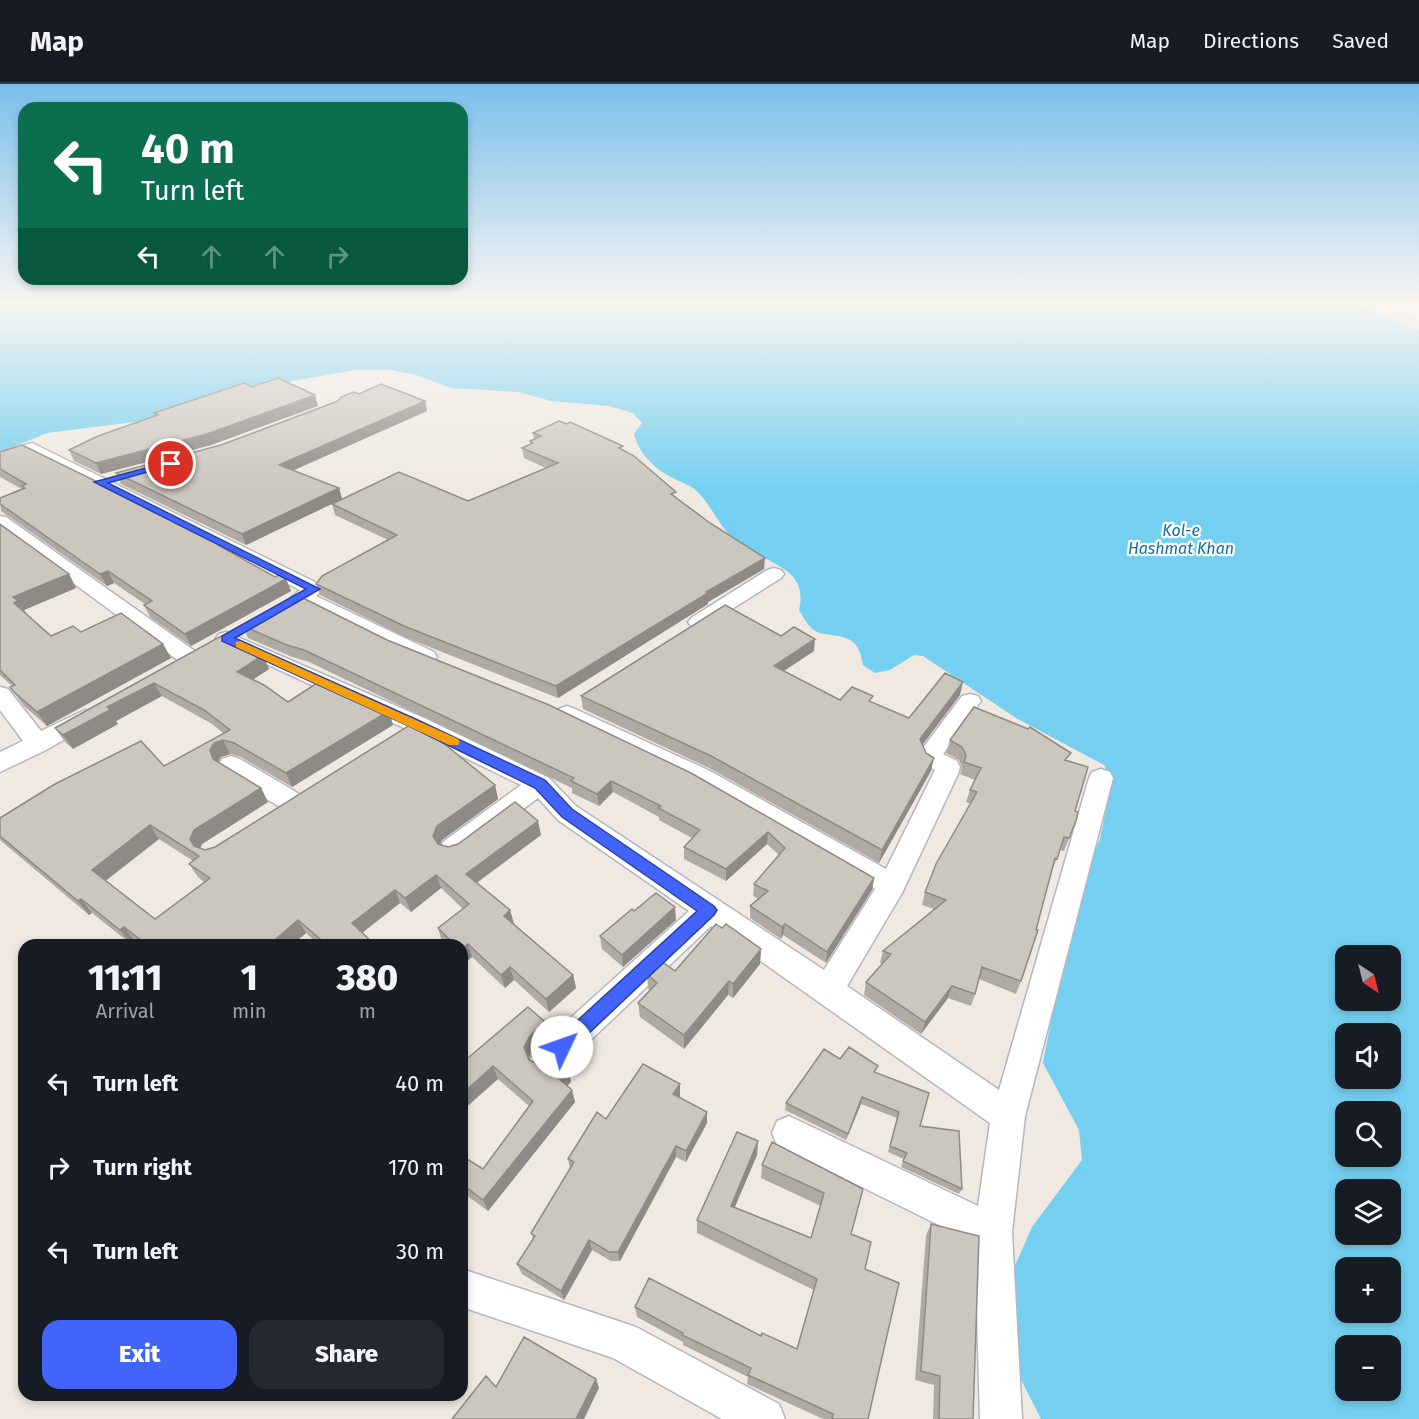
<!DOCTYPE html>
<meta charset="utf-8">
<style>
body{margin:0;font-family:"Fira Sans",sans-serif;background:#242831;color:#f1f3f6;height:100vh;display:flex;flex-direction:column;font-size:22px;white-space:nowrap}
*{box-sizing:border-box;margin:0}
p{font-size:20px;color:#9ea1a6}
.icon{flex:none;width:33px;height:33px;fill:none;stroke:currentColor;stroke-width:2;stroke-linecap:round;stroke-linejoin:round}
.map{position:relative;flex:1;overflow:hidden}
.details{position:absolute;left:18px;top:855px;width:450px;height:462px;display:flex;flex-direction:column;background:#171b24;border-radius:18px;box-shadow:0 3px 9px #0003}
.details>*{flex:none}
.hud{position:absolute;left:18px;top:18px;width:450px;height:183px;border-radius:18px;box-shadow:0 3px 9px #0003;background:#0b6e4f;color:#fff;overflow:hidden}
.needle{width:39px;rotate:145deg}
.tools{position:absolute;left:1335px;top:861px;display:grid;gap:12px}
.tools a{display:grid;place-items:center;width:66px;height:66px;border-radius:12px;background:#171b24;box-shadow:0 3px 9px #0003;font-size:30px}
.pin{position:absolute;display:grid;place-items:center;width:51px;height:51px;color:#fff;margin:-26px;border:3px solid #fff;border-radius:50%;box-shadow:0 2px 6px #0007}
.me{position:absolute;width:66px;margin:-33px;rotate:48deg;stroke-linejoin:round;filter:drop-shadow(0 0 4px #0008)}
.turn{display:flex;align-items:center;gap:21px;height:126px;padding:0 24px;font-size:27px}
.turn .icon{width:78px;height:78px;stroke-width:2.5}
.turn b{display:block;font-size:42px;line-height:51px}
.lanes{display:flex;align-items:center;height:57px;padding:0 24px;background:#0003;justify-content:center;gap:30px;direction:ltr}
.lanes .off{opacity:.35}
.eta{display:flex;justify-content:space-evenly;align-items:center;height:102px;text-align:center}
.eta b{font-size:36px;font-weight:800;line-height:42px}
.action{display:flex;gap:12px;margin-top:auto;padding:12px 24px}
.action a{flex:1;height:69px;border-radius:18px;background:#4264fb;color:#fff;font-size:24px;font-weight:800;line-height:69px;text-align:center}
.action a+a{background:#242831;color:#f1f3f6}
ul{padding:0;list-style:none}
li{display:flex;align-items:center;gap:18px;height:84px;padding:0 24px}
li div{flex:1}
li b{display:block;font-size:22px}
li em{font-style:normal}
header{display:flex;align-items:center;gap:36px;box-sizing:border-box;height:84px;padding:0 30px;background:#171b24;border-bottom:2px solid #363941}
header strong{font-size:28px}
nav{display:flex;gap:33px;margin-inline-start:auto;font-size:21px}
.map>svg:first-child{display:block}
.water{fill:#75cff0;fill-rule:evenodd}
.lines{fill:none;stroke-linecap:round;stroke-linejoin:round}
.minor-casing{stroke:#b4b7c1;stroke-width:3}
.tertiary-casing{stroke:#b4b7c1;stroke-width:3}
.minor{fill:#fff;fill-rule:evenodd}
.tertiary{fill:#fff;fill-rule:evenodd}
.wall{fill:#afaba4;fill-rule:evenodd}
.shaded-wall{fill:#8e8b86}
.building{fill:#cbc7bf;stroke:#8e8b86;stroke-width:1.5;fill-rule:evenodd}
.route{fill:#4264fb;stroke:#2b41a3;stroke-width:1.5}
.slow{fill:#f59e0b}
.labels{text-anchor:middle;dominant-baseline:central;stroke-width:4.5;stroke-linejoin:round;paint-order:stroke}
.far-water-label{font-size:16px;font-style:italic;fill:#0d6fa3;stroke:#fff}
</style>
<header>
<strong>Map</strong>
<nav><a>Map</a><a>Directions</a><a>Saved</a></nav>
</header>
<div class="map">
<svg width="1419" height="1335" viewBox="0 0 1419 1335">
<rect width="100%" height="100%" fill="#efe9e1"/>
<path class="water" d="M0,219H1360L1381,232L1419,247V1335H1041L1012,1278L1006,1202L1032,1143L1082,1076L1079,1046L1043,979L1054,921L1053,861L1100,755L1112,696L1104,681L1016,634L923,572L914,571L890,586L875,589L863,581C859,560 854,554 832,551C827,550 821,550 817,548C808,543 804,534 799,526C810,482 763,480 737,458C720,445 712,422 697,407C688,399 674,396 664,389C651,381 637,365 634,350L642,339L633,329L609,322L551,317L519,308L451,304L416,291L392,286H356L292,297L150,336L47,349L0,368ZM1346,872H1390V916H1346ZM1346,950H1390V994H1346ZM1346,1028H1390V1072H1346ZM1346,1106H1390V1150H1346ZM1346,1184H1390V1228H1346ZM1346,1262H1390V1306H1346Z"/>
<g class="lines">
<defs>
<path id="minor" d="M32,359L321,501L324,505L316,512L434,568L437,573L434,578L426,580L418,578L295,517L292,513L300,506L30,369L0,378V368Z
M0,432L6,433L199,570L202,575L199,580L191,582L183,580L0,445Z
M774,484L781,486L784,490L781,494L705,542H691L688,538L691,534L767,486Z
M226,548L424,634L549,694L576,722L824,886L875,805L692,699L559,635L556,630L559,625L567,622L575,625L710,687L886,785L935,686L925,681L919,669L962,612L970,610L978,612L981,617L943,670L957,677L960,683L958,690L902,809L847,902L999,1006L1089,694L1092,688L1101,685L1110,688L1113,694L1025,1032L1012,1148L1022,1335H980L975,1159L777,1061L772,1049L777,1037L789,1032L978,1122L990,1039L711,842L557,988L546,992L535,988L530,977L535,966L689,827L558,736L538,714L461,772L452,775L443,772L439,765L443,758L521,701L408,646L219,558L216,554L219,550Z
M0,603L8,605L41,647L85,626L93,629L97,634L93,639L46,666L0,688V668L23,657L0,626Z
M231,672L240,675L301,711L305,718L301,725L292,727L283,725L222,687L219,681L222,675Z
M462,1185L636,1243L779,1320L785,1335H722L613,1274L462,1223Z"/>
<path id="tertiary" d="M1385,219H1404L1419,225V236L1387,222Z"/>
</defs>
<use href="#minor" class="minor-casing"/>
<use href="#tertiary" class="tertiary-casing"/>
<use href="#minor" class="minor"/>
<use href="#tertiary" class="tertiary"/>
</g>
<path class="wall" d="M252,303L318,322L211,361L101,390L74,377L69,366L156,332L154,329Z
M359,310L425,317L427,327L293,386L339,404L342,415L246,461L121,400L116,389L221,361Z
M533,349L623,366L676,413L764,485L708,518V520L558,614L407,554L320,511L316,500L388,456L335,431L332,420L468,417L546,384L524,374L522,364L530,360V357L534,355Z
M0,368L224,464L275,493L286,495L291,507L191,562L150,533L144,521L145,520L114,499L107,502L1,427L0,414L22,405L0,393Z
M0,440L69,490L76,504L24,526L26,529L51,552L81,548L163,560L171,574L47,642L24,622L10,603L12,602L0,591Z
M243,542L387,556L874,794L872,806L826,879L783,851L781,855L750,834V822L759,815L753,812L754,800L779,771L767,760L726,797L684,775V763L692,754L659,736V733L613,708L599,722L572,709V704L309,578L292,573L248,554Z
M221,552L269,585L253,596L288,618L389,627L393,641L292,703L241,673L230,670L221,673L218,678L261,704L268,718L202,760L200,764L205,766L495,701L498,715L442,756L440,761L448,763L541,751L477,799L510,826L514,840L573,891L576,904L549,928L514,896L505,904L472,873L465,879L462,877V861H446L442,858L438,844L463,825L441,804L411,828L400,819L362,849L375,861H319L306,849L292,861H140L135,857L131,860L92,829L89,831L0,756V734L164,682L224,650L212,640L162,612L116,637L118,640L73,665L65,658L55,644ZM159,755L193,777L189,780L198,793L204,798L155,835L106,797Z
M781,552L814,567L784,587L840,616L872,619L909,634L960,611L922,661L931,687L879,779L711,685L583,625L581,612Z
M950,656L1068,677L1076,737L1064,767L1060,766L1052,787L1021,897L1016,910L979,895L975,910L971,922L948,914L921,950L864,911L866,898L882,880L880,879L883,867L934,825L922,821L925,808L971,720L966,718L970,706L975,696L960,690L962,683L959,676L946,669Z
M634,827L676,836L623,883L602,865L600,852Z
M761,865L760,880L733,914L728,911L684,965L640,933L638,919L650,906L648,905L647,890L675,887Z
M548,951L533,964L529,975V976L543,982L568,985L571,998L567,1002L572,1006L575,1018L488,1127L462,1108V1076L483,1085L529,1022L498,995L462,979Z
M840,975L876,989L920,1042L962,1105L959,1110L901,1083L904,1075L888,1068L897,1034L861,1020L846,1056L785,1026L786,1019Z
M680,1012L679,1014L707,1039L686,1078L676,1073L620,1177H611L592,1166L564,1216L522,1190L517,1180L533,1155L531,1149L570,1085L568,1075L606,1035Z
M758,1057L757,1071L735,1123L811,1154L821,1122L761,1094L762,1081L863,1105L851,1150L865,1185L868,1335H823L747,1300L748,1293L683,1261V1258L637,1233L635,1223L761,1252L797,1265L814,1206L697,1149V1136Z
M931,1140L973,1335H933L934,1301L915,1296L926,1151Z"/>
<path class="shaded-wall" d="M315,311L318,322L211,361L101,390L96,379Z
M425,317L427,327L283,391L279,381Z
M339,404L342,415L246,461L242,450Z
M765,474L764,485L708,518V520L558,614L556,602L706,508Z
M108,487L114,499L107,502L100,490Z
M69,490L76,504L24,526L27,531L14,519L13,513Z
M286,495L291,507L191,562L185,550Z
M815,555L814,567L773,594L774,582Z
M163,560L171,574L47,642L37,628Z
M263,571L269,585L243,602L237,588Z
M963,598L960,611L917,668L920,655Z
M154,599L162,612L116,637L118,640L73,665L63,651L107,623Z
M389,627L393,641L292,703L286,689Z
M223,656L230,670L221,673L217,680L213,675L210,666L214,659Z
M934,674L931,687L879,779L882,766Z
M611,697L613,708L599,722L597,710Z
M495,701L498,715L442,756L437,766L433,752L437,742Z
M261,704L268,718L202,760L198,769L190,755L194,746Z
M538,737L541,751L470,803L466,790Z
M150,741L159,755L102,799L92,786Z
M768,748L767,760L726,797V785Z
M436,791L441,804L411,828L405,814Z
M874,794L872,806L826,879L827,868Z
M395,806L400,819L358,852L352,839Z
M81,815L92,829L89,831L78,817Z
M675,823L676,836L623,883L622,871Z
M510,826L514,840L504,832Z
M298,836L306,849L292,861H269Z
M785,840L783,851L781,855L782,843Z
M124,843L135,857L131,860L120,846Z
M468,860L472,873L465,879L462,871V865Z
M761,865L760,880L733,914V900Z
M510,883L514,896L505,904L501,891Z
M573,891L576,904L549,928L546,915Z
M729,897L728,911L684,965V951Z
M952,902L948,914L921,950L925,938Z
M545,938L548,951L533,964L528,976L524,963L530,952Z
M493,982L498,995L462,1027V1010Z
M568,985L571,998L562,1007L559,995Z
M680,1000V1012L673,1022V1010Z
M572,1006L575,1018L488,1127L483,1116Z
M862,1013L861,1020L846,1056L848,1050Z
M707,1028V1039L686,1078V1067Z
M758,1057L757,1071L730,1134L731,1122Z
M676,1062V1073L620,1177L618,1168Z
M589,1156L592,1166L564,1216L561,1207Z
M596,1295L599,1304L584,1335H576Z"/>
<path class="building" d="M278,294L315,311L207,350L96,379L69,366L98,352L158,331L154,329L244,299L252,303Z
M381,300L425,317L279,381L339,404L242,450L116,389L221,361L338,317L341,313L354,308L359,310Z
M559,337L567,340L570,338L623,362L619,364L634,372L676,408L671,410L710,439L765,474L706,508L708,509L556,602L404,542L316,500L322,492L397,451L332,420L399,388L468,417L558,379L522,364L533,359L530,357L541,352L533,349Z
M22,361L222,459L218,461L275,493L279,491L286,495L185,550L144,521L152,517L108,487L100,490L0,420V414L25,404L22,402L26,400L0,385V368Z
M0,440L69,490L13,513L18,517L14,519L51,552L73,542L81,548L121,529L163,560L37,628L14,608L10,603L15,601L0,586Z
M297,511L387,556L549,621L691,689L874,794L827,868L785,840L782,843L750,822L768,807L754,800L785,764L768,748L726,785L684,763L700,746L658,724L661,722L611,697L597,710L571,697L574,694L304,566L287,561L243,542Z
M725,521L781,552L794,543L815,555L774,582L840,616L852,603L873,612L869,617L909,634L945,589L963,598L920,655L926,669L934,674L882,766L711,672L581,612Z
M221,552L263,571L237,588L264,601L288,618L320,597L389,627L286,689L234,659L223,656L214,659L210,666L213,675L261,704L194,746L190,755L194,762L205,766L215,763L413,639L426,645L495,701L437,742L433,752L438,760L448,763L458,760L515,718L538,737L466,790L510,826L504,832L573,891L546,915L510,883L501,891L468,860L462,865V861H455L438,844L469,820L436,791L405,814L395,806L352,839L375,861H327L298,836L269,861H147L124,843L120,846L81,815L78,817L0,752V734L55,700L141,657L164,682L230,646L204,626L154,599L107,623L110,626L63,651L55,644ZM150,741L199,772L189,780L210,794L155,835L92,786Z
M974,623L1028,645L1030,643L1071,669L1065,676L1088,683L1075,727L1078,728L1076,737L1069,754L1064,753L1057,775L1055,774L1036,846H1038L1021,897L982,883L975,910L952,902L925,938L866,898L891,870L883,867L946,816L925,808L936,780L977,708L970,706L981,684L964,678L966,671L962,663L950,656Z
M656,809L675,823L622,871L600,852L632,825L634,827Z
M716,840L722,844L726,840L761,865L733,900L729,897L684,951L638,919L657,899L647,890L661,877L675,887Z
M528,923L545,938L530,952L524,963L529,976L543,982L557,976L568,985L559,995L572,1006L483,1116L462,1100V1076L464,1073L483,1085L533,1017L493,982L462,1010V979Z
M849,963L878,982L874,988L929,1009L920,1042L959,1047L962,1105L903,1077L907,1069L890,1062L899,1028L862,1013L848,1050L786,1019L824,965L840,975Z
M643,980L680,1000L673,1010L707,1028L686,1067L676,1062L618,1168H609L589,1156L561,1207L517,1180L535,1152L531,1149L574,1078L568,1075L597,1028L606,1035Z
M737,1048L758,1057L731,1122L811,1154L824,1109L762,1081L772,1058L863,1105L851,1150L871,1158L865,1185L899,1199L868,1335H832L833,1330L748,1291L751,1284L682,1251L683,1249L635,1223L649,1194L761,1252L762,1249L797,1265L817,1195L697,1136Z
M931,1140L979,1152L973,1335H939L940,1292L921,1287Z
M524,1253L596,1295L576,1335H452L486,1292L496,1303Z"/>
<linearGradient id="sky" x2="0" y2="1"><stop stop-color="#7abfeb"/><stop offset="0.54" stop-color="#f8f5f2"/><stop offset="1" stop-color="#f8f5f2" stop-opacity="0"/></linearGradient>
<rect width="1419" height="406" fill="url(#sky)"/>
<path class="route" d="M168,378L176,380L108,399L320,505L235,554L420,637L545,696L572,725L714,822L717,826L714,831L568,969L562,971L555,969L552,963L555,957L697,827L562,733L535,704L411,643L222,557V552L306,505L94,398Z"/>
<path class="slow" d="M240,557L458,655L460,658L458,661H449L236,563V558Z"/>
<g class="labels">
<g class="far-water-label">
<text x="1181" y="446">Kol-e<tspan x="1181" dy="18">Hashmat Khan</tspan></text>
</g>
</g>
</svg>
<div class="tools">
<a><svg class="needle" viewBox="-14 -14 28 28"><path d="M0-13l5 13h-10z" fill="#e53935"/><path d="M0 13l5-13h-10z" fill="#9ea1a6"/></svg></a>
<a><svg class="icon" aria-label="sound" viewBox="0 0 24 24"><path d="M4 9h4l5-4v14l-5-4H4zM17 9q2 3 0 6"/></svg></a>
<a><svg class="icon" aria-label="search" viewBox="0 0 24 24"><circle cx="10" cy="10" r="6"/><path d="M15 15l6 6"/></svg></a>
<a><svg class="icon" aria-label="layers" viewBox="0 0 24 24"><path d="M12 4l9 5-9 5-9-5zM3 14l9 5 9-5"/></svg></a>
<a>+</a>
<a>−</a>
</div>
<div class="pin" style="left:171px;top:380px;background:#d93025"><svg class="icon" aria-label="arrive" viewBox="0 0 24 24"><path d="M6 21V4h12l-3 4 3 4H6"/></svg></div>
<svg class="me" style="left:562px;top:963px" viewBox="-20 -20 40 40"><circle r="19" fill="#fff"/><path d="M0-13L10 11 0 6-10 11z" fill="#4264fb"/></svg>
<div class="hud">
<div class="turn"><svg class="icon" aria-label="left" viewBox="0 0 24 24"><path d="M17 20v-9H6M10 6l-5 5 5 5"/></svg><div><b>40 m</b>Turn left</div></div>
<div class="lanes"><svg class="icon" aria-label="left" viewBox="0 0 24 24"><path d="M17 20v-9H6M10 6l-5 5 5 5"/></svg><svg class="icon off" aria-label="ahead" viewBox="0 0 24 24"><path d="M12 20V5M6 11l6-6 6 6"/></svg><svg class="icon off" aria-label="ahead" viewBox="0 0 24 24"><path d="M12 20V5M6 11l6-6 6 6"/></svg><svg class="icon off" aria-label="right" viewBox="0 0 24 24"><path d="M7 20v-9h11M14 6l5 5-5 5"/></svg></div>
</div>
<section class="details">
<div class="eta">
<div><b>11:11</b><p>Arrival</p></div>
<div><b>1</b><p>min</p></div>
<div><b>380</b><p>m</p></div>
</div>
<ul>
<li><svg class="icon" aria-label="left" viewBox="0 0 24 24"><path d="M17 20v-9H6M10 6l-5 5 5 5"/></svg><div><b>Turn left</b></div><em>40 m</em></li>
<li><svg class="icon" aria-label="right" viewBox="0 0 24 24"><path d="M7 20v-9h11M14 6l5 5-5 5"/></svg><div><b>Turn right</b></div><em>170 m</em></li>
<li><svg class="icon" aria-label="left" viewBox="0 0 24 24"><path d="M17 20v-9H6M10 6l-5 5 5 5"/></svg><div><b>Turn left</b></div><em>30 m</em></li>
</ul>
<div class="action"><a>Exit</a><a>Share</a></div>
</section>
</div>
